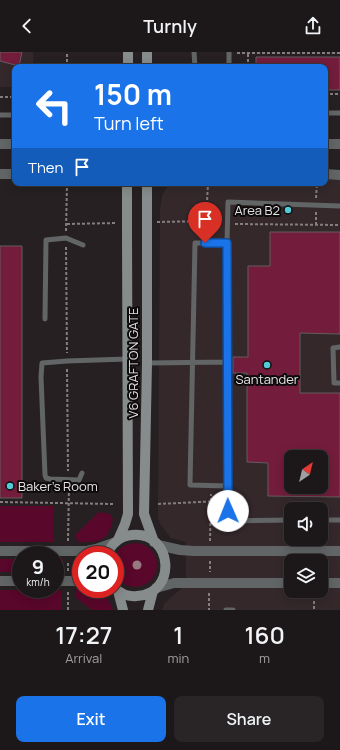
<!DOCTYPE html>
<style>
body{margin:0;font-family:Manrope,sans-serif;background:#292527;color:#f1f3f6;height:100vh;display:flex;flex-direction:column;font-size:15px;white-space:nowrap}
*{box-sizing:border-box;margin:0}
p{font-size:13px;color:#a0a0a2}
.icon{flex:none;width:22px;height:22px;fill:none;stroke:currentColor;stroke-width:2;stroke-linecap:round;stroke-linejoin:round}
.map{position:relative;height:558px;overflow:hidden}
.panel{display:flex;flex-direction:column;background:#1c181a;flex:1}
.panel>*{flex:none}
.banner{position:absolute;left:12px;top:12px;width:316px;height:122px;border-radius:8px;box-shadow:0 2px 10px #0003,0 0 0 1px #3a3739;background:#1a73e8;color:#fff;overflow:hidden}
.needle{width:26px;rotate:35deg}
.tools{position:absolute;left:284px;top:398px;display:grid;gap:8px}
.tools a{display:grid;place-items:center;width:44px;height:44px;border-radius:8px;background:#1c181a;box-shadow:0 2px 10px #0003,0 0 0 1px #3a3739;font-size:20px}
.speed{position:absolute;left:12px;top:494px;display:flex;gap:8px;font-size:20px;font-weight:700;text-align:center}
.speed>*{display:grid;place-content:center;width:52px;height:52px;border-radius:50%;background:#1c181a;box-shadow:0 2px 10px #0003,0 0 0 1px #3a3739;line-height:1}
.speed small{font-size:10px;font-weight:400}
.speed .limit{border:6px solid #d22;background:#fff;color:#111}
.pin{position:absolute;display:grid;place-items:center;width:34px;height:34px;color:#fff;margin:-41px -17px;border-radius:50% 50% 50% 0;rotate:-45deg;box-shadow:0 0 4px #0007}
.pin .icon{rotate:45deg}
.me{position:absolute;width:44px;margin:-22px;rotate:359deg;stroke-linejoin:round;filter:drop-shadow(0 0 3px #0008)}
.turn{display:flex;align-items:center;gap:14px;height:84px;padding:0 16px;font-size:18px}
.turn .icon{width:52px;height:52px;stroke-width:2.5}
.turn b{display:block;font-size:28px;line-height:34px}
.then{display:flex;align-items:center;height:38px;padding:0 16px;background:#0003;gap:8px;font-size:15px}
.eta{display:flex;justify-content:space-evenly;align-items:center;height:68px;text-align:center}
.eta b{font-size:24px;font-weight:600;line-height:28px}
.action{display:flex;gap:8px;margin-top:auto;padding:8px 16px}
.action a{flex:1;height:46px;border-radius:8px;background:#1a73e8;color:#fff;font-size:16px;font-weight:600;line-height:46px;text-align:center}
.action a+a{background:#292527;color:#f1f3f6}
header{display:flex;justify-content:space-between;align-items:center;height:52px;padding:0 16px;background:#1c181a;font-size:18px;font-weight:600}
.map>svg:first-child{display:block}
.built{fill:#34282b;fill-rule:evenodd}
.green{fill:#59072a}
.building{fill:#741c3c;stroke:#645d5e;fill-rule:evenodd}
.lines{fill:none;stroke-linecap:round;stroke-linejoin:round}
.path{stroke:#847e80;stroke-width:2;stroke-dasharray:3 2;stroke-linecap:butt}
.lane{stroke:#626566;stroke-width:5}
.street{stroke:#626566;stroke-width:10}
.secondary{stroke:#868c8c;stroke-width:10}
.street-bridge{stroke:#626566;stroke-width:10}
.secondary-bridge{stroke:#868c8c;stroke-width:10}
.tree{fill:#987980}
.route-casing{stroke:#114b97;stroke-width:10}
.route{stroke:#1a73e8;stroke-width:7}
.poi-dot{fill:#52cbd8;stroke:#0d0b0b;stroke-width:1.5}
.labels{text-anchor:middle;dominant-baseline:central;stroke-width:4;stroke-linejoin:round;paint-order:stroke}
.poi-label{font-size:13px;fill:#e7e3e4;stroke:#0d0b0b;text-anchor:end}
.street-label{font-size:13px;fill:#e7e3e4;stroke:#0d0b0b}
</style>
<header><svg class="icon" aria-label="back" viewBox="0 0 24 24"><path d="M15 5l-7 7 7 7"/></svg>Turnly<svg class="icon" aria-label="share" viewBox="0 0 24 24"><path d="M12 15V3M7 8l5-5 5 5M5 13v7h14v-7"/></svg></header>
<div class="map">
<svg width="340" height="558" viewBox="0 0 340 558">
<rect width="100%" height="100%" fill="#262022"/>
<path class="built" d="M0,0H33L34,15H15V35H0Z
M325,126H340V558H162L164,552L176,541L186,533V490L171,486L160,472L158,465L160,158L162,143L170,131H325ZM291,405H321V435H291ZM291,457H321V487H291ZM291,509H321V539H291Z"/>
<path class="green" d="M0,454H53V490H0Z
M99,460L110,462L113,467C108,491 99,490 78,490L75,483Z
M113 513a22 22 0 1 1 44 0a22 22 0 1 1-44 0Z
M0,507H21V520H0Z
M55,507H64V520H55Z
M76,507H81V521H76Z
M76,537C94,537 107,539 113,558H92L75,545Z
M0,538H61V558H0Z"/>
<path class="building" d="M0,0H22L19,14L0,9Z
M256,5H340V38H325V15H256Z
M270,180H340V282L300,281V341H340V445L268,444V411L247,410V321H233V305H248V214H270ZM291,405H321V435H291Z
M0,194H22V446H0Z"/>
<g class="lines">
<path class="path" d="M237,1H340
M67,15V0
M248,15V1
M325,42H340
M0,45H15
M316,146L317,131
M206,169L219,171
M157,170L206,169L208,131
M67,172L117,171
M235,172L340,173
M316,173V160
M66,179L67,131
M66,195L67,301
M67,317L68,419
M0,450L114,452
M314,450V457
M158,452L221,449
M68,489L69,435
M210,489L211,442
M210,509V520
M68,519V509
M314,539V558
M209,541V558
M68,558V539"/>
<path class="lane" d="M194,0L195,15
M229,15V0
M325,61H340
M0,63H15
M227,191H195L190,433L228,434
M45,267L46,188L66,186L83,193
M340,295L333,296L334,331H340
M147,311L228,310
M82,421L79,428L50,427L46,426L45,423L41,325L42,311L67,309L127,307
M291,468L228,469L227,191L228,150L340,154
M321,468H340
M226,558H233"/>
<path class="street" d="M0,92H15
M325,92H340
M0,122H15
M325,122L340,123
M158,493L180,498L194,499H340
M0,499H53
M87,499L96,497L116,490
M0,529H21
M321,531H340
M156,536L174,531H291"/>
<path class="secondary" d="M128,15V0
M147,15V0
M127,162V131
M147,163V131
M147,182V311L144,462L154,490
M118,488L125,472L128,462L127,182
M107,503C111,492 120,484 132,483C173,479 178,542 137,544C129,545 121,542 115,536
M118,539L123,558
M148,558L153,539"/>
<path class="street-bridge" d="M53,499H87
M55,529H81"/>
<path class="secondary-bridge" d="M127,162V182
M147,182V163"/>
</g>
<circle class="tree" cx="137" cy="513" r="4.5"/>
<g class="lines">
<defs>
<path id="route" d="M205,191H227L228,459"/>
</defs>
<use href="#route" class="route-casing"/>
<use href="#route" class="route"/>
</g>
<g class="poi-dot">
<circle cx="288" cy="158" r="4"/>
<circle cx="267" cy="313" r="4"/>
<circle cx="10" cy="434" r="4"/>
</g>
<g class="labels">
<g class="poi-label">
<text x="280" y="158">Area B2</text>
<text x="267" y="327" text-anchor="middle">Santander</text>
<text x="18" y="434" text-anchor="start">Baker's Room</text>
</g>
<g class="street-label">
<text transform="translate(133 311) rotate(-90)">V6 GRAFTON GATE</text>
</g>
</g>
</svg>
<div class="tools">
<a><svg class="needle" viewBox="-14 -14 28 28"><path d="M0-13l5 13h-10z" fill="#e53935"/><path d="M0 13l5-13h-10z" fill="#a0a0a2"/></svg></a>
<a><svg class="icon" aria-label="sound" viewBox="0 0 24 24"><path d="M4 9h4l5-4v14l-5-4H4zM17 9q2 3 0 6"/></svg></a>
<a><svg class="icon" aria-label="layers" viewBox="0 0 24 24"><path d="M12 4l9 5-9 5-9-5zM3 14l9 5 9-5"/></svg></a>
</div>
<div class="speed"><div>9<small>km/h</small></div><div class="limit">20</div></div>
<div class="pin" style="left:205px;top:191px;background:#d93025"><svg class="icon" aria-label="arrive" viewBox="0 0 24 24"><path d="M6 21V4h12l-3 4 3 4H6"/></svg></div>
<svg class="me" style="left:228px;top:459px" viewBox="-20 -20 40 40"><circle r="19" fill="#fff"/><path d="M0-13L10 11 0 6-10 11z" fill="#1a73e8"/></svg>
<div class="banner">
<div class="turn"><svg class="icon" aria-label="left" viewBox="0 0 24 24"><path d="M17 20v-9H6M10 6l-5 5 5 5"/></svg><div><b>150 m</b>Turn left</div></div>
<div class="then">Then<svg class="icon" aria-label="arrive" viewBox="0 0 24 24"><path d="M6 21V4h12l-3 4 3 4H6"/></svg></div>
</div>
</div>
<section class="panel">
<div class="eta">
<div><b>17:27</b><p>Arrival</p></div>
<div><b>1</b><p>min</p></div>
<div><b>160</b><p>m</p></div>
</div>
<div class="action"><a>Exit</a><a>Share</a></div>
</section>
